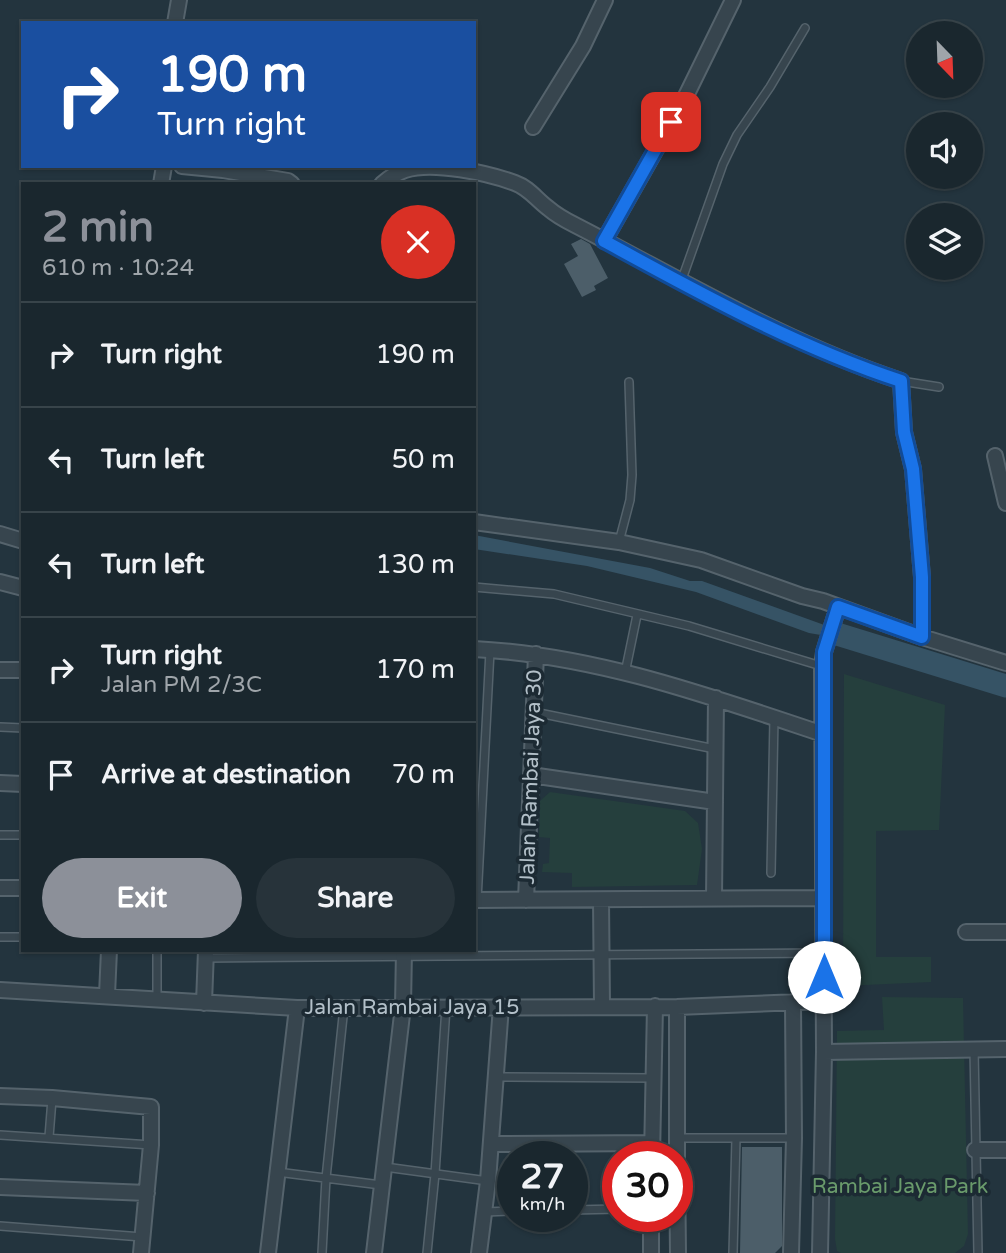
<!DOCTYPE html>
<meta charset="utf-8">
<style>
body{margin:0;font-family:"Varela Round",sans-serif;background:#27333a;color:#f1f3f6;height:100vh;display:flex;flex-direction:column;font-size:26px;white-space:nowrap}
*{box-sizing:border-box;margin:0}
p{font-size:23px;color:#9fa5aa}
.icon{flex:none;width:38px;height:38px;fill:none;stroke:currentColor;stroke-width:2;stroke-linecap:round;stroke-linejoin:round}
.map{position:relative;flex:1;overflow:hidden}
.drawer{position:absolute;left:21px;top:182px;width:455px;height:770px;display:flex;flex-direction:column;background:#1a272e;border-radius:0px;box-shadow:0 2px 5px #0004,0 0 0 2px #38444a}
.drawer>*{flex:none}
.hud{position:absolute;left:21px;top:21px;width:455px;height:147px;border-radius:0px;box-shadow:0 2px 5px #0004,0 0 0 2px #38444a;background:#1a4fa0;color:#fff;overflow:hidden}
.needle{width:46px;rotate:157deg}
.fabs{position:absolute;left:906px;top:21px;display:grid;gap:14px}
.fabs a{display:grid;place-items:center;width:77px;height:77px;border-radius:50%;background:#1a272e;box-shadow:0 2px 5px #0004,0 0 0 2px #38444a;font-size:35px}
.speed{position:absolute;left:497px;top:1141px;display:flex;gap:14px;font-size:35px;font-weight:700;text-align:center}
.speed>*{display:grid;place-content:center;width:91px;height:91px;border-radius:50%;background:#1a272e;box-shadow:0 2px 5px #0004,0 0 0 2px #38444a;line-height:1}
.speed small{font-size:18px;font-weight:400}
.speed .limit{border:10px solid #d22;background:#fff;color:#111}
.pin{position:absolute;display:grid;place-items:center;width:60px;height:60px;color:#fff;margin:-30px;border-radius:14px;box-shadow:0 4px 10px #0006}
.me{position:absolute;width:77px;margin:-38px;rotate:0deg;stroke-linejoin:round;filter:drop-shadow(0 0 5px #0008)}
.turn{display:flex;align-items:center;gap:24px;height:147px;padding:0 21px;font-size:32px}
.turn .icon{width:91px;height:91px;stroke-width:2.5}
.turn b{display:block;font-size:49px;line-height:60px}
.round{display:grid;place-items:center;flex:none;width:74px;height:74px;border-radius:37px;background:#27333a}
.head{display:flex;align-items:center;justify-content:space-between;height:119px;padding:0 21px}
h1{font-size:42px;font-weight:800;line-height:52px;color:#8c9099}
.cta{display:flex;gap:14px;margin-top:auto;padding:14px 21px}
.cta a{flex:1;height:80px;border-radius:42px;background:#8c9099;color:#fff;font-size:28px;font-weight:800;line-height:80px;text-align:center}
.cta a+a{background:#27333a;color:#f1f3f6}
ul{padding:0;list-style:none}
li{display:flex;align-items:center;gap:21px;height:105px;padding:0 21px;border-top:2px solid #38444a}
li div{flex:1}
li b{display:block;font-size:26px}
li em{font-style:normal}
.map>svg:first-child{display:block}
.green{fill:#253f3d}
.water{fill:#365365}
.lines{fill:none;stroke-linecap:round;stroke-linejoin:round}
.river{stroke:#365365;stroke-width:23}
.building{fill:#4c5e69}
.service-casing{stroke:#55636c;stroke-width:10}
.minor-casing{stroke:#55636c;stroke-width:18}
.service{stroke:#37454e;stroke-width:7}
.minor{stroke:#37454e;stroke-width:14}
.route-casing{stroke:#114b97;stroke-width:18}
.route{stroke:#1a73e8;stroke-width:12}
.labels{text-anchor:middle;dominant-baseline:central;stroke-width:7;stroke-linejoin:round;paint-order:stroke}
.street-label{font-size:21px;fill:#b3c0c9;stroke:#1c2a33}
.park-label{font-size:21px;fill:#699a6b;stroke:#1c2a33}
</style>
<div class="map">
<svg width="1006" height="1253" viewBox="0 0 1006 1253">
<rect width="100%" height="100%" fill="#23343e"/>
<path class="green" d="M844,674L945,705L939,830L876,831V957H931V982L843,986Z
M550,792L685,811L698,823L702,849L697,885L572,887V873L542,872L543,864L549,863L550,838L539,837L540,801Z
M882,997L963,998L968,1234L964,1246L955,1253H841L837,1251L835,1239L837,1031L884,1030Z"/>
<path class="water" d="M474,535L650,568L690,581H702L852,635L850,640L809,633L696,592L587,566L474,549Z"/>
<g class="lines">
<path class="river" d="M837,634L1006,686"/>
</g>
<path class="building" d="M581,239L590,244L608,278L594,286L596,290L582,297L564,264L578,256L571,244Z
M742,1147H782V1246L775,1253H740Z"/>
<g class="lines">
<defs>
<path id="service" d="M681,282L723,164L737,135L770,87L805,28
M901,381L939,387
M619,542L630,500L632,475L629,382
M474,587L554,594L689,626L821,666
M625,673L637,615
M534,712L715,749
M0,727L23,728
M0,835H23
M771,873L774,718
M477,900L490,651
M0,937H23
M206,958L823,953
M157,1000V950
M974,1049L978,1253
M496,1077L654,1078
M0,1135L151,1145
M49,1137L52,1099
M677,1138H794
M385,1167L488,1181
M277,1172L381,1185
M572,1210L618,1209
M485,1212L513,1211
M0,1226L142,1237
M322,1253L326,1178L344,1007
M427,1253L435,1174L446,1007
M733,1253L736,1138"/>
<path id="minor" d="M175,23L179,0
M533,127L583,46L605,0
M182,166L223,170L288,181L292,184
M161,184L164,166
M382,184C389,178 396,173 405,170C433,161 488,173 515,183C529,188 536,199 548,208C556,215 565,220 575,225C682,280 786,343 901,381L904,432L913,469L922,577V637
M604,241L685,98L733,0
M995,456L1006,503
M474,522L619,542L701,560L802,596L823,601L922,637L1006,663
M0,534L23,541
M0,582L23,588
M474,649C595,655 709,696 823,734
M0,670H23
M531,775L715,802
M0,783L23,784
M0,888H23
M714,899L716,698
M474,900L824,898
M526,900L536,654
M601,900L602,1006
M966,932H1006
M0,990L297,1008L677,1007L824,1001
M107,995L109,950
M204,1003L206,950
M824,1052L1006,1049
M0,1096L52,1098L151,1107V1145L141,1253
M491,1144L653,1143
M975,1150H1006
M652,1157L655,1006
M677,1157V1007
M677,1164L678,1253
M0,1187L147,1193
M268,1253L297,1008
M374,1253L403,1006L404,950
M479,1253L488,1181L501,1006
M651,1253V1216
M791,1253L794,1138L793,1002
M820,1253L824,1052L822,666L824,652L838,607"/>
</defs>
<use href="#service" class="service-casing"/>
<use href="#minor" class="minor-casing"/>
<use href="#service" class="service"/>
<use href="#minor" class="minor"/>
</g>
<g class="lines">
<defs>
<path id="route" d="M671,122L604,241C699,293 797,347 901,381L904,432L913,469L922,577V637L838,607L824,652V977"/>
</defs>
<use href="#route" class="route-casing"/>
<use href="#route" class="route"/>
</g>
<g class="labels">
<g class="street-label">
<text transform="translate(531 777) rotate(-88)">Jalan Rambai Jaya 30</text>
<text x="412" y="1007">Jalan Rambai Jaya 15</text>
</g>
<g class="park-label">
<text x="900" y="1186">Rambai Jaya Park</text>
</g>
</g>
</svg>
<div class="fabs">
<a><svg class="needle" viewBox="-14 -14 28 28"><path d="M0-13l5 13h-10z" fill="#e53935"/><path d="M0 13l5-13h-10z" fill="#9fa5aa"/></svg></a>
<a><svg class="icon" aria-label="sound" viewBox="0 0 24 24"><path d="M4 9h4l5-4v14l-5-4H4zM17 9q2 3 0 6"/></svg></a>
<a><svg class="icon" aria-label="layers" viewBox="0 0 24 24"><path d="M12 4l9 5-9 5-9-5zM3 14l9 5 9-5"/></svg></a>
</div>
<div class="speed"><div>27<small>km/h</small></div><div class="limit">30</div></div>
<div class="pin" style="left:671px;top:122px;background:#d93025"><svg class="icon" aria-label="arrive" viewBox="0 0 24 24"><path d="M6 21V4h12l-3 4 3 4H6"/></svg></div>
<svg class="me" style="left:824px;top:977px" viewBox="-20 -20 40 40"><circle r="19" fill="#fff"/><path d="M0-13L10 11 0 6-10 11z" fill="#1a73e8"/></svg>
<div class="hud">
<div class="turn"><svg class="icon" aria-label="right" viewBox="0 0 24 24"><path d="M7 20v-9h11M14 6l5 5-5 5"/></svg><div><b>190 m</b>Turn right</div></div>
</div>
<section class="drawer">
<div class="head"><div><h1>2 min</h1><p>610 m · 10:24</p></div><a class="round" style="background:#d93025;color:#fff"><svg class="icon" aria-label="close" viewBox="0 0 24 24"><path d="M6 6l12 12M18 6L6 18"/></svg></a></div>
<ul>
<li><svg class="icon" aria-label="right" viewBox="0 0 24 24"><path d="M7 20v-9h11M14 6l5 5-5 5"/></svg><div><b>Turn right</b></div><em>190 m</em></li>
<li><svg class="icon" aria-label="left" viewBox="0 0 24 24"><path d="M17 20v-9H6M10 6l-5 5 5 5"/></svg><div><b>Turn left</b></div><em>50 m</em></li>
<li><svg class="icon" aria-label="left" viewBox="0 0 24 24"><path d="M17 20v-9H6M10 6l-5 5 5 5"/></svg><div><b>Turn left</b></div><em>130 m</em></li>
<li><svg class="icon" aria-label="right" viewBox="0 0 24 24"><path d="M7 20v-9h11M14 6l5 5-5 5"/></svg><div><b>Turn right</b><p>Jalan PM 2/3C</p></div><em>170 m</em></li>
<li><svg class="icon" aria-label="arrive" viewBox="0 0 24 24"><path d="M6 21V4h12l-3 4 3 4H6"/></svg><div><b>Arrive at destination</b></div><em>70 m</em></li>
</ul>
<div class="cta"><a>Exit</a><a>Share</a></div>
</section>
</div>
